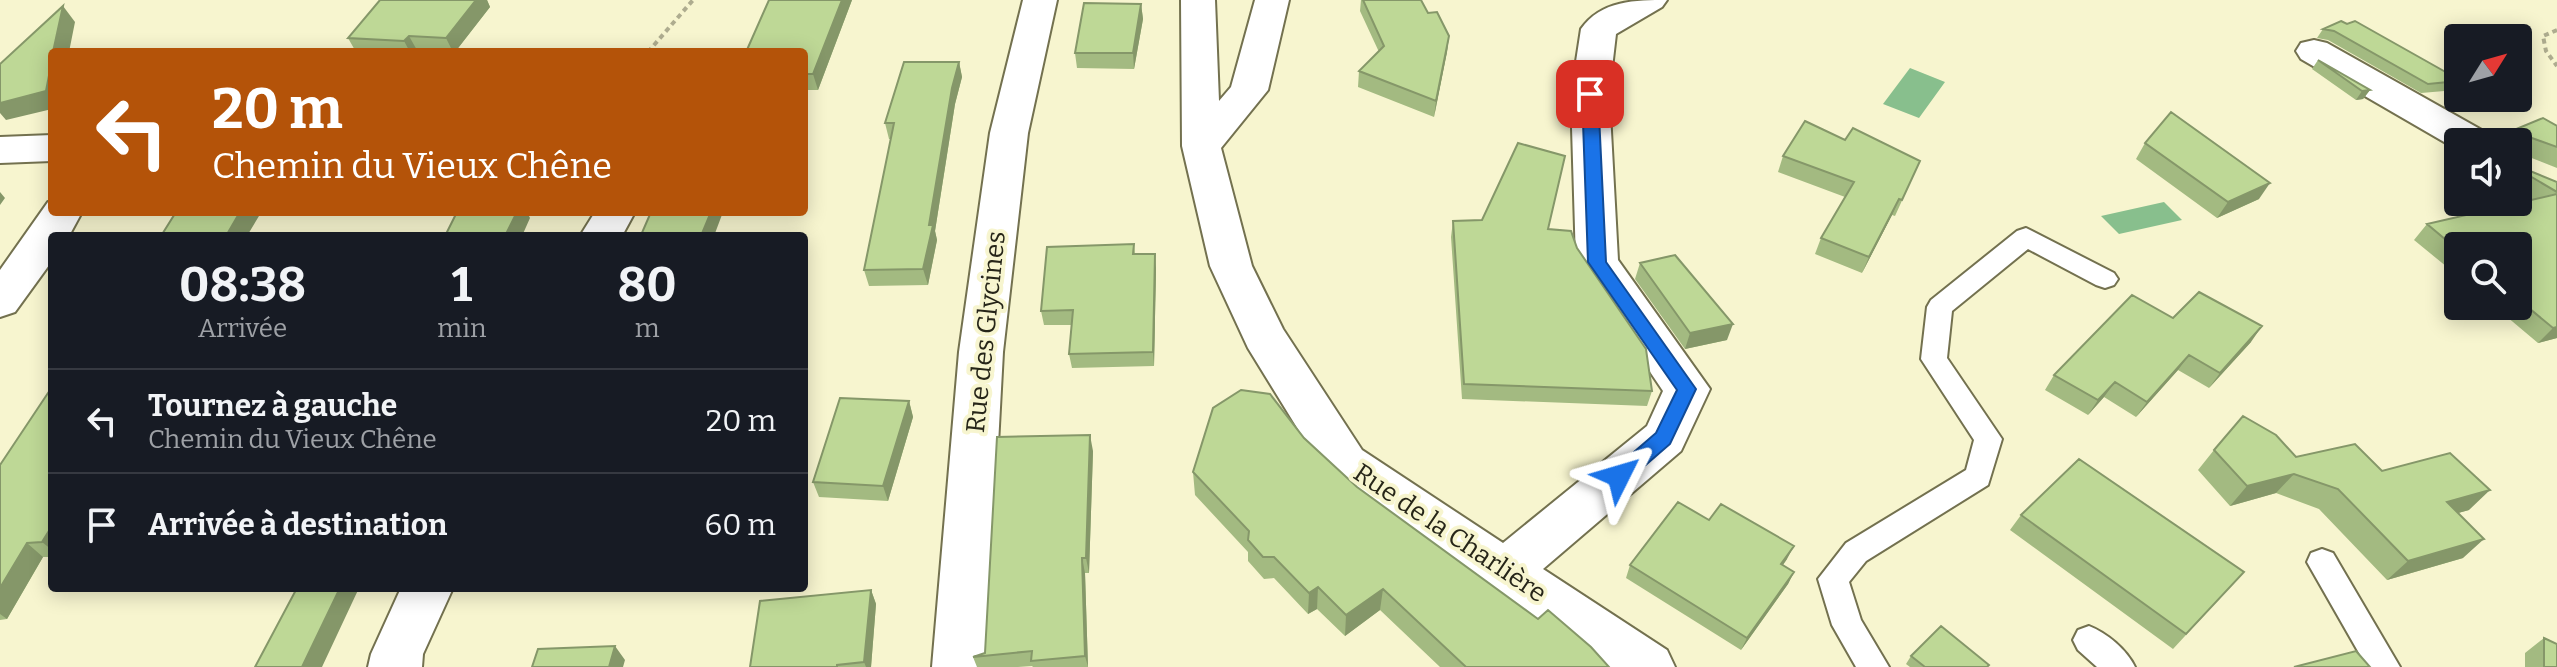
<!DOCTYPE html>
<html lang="fr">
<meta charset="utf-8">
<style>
body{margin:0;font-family:Bitter,serif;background:#20242c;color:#f1f3f6;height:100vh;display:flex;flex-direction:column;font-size:30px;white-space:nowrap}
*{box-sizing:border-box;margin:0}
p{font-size:26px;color:#9ea1a6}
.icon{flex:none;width:44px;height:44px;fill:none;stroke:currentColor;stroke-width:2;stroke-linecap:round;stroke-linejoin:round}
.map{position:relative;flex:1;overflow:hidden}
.sheet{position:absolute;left:48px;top:232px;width:760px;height:360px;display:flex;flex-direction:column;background:#171b24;border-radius:8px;box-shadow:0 4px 20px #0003}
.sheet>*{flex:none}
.top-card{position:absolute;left:48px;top:48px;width:760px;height:168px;border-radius:8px;box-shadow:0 4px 20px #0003;background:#b45309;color:#fff;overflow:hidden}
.needle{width:52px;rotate:53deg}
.controls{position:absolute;left:2444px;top:24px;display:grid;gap:16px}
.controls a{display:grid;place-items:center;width:88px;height:88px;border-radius:8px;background:#171b24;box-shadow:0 4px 20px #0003;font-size:40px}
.pin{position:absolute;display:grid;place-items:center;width:68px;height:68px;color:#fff;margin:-34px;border-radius:16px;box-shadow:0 4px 12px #0006}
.me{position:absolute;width:88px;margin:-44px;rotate:50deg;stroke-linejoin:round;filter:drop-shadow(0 0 6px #0008)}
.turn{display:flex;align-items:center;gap:28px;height:168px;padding:0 32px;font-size:36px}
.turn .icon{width:104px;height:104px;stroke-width:2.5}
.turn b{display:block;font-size:56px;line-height:68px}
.eta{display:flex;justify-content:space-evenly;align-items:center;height:136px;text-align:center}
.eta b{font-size:48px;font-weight:700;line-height:56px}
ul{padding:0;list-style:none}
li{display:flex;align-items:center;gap:24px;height:104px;padding:0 32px;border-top:2px solid #363941}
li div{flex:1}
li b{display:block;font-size:30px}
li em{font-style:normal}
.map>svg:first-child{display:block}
.water{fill:#88bf8d}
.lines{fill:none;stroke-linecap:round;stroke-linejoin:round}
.service-casing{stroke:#73714f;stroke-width:4}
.minor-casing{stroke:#73714f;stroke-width:4}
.path{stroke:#aeac8f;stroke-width:4;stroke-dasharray:5 4;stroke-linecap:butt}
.service{fill:#fff;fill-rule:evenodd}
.minor{fill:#fff;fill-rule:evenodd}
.wall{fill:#a3ba81}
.shaded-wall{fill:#859769}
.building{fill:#bed896;stroke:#859769;stroke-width:2}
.route{fill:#1a73e8;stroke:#114b97;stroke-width:2}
.labels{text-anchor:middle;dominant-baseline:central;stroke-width:8;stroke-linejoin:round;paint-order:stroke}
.street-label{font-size:26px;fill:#262518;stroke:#f7f5cf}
</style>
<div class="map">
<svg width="2557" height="667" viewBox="0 0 2557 667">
<rect width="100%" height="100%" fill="#f7f5cf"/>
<path class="water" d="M1910,68L1945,82L1919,118L1883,104Z
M2164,202L2182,220L2119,234L2101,216Z"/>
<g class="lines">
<defs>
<path id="service" d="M2026,228L2114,273L2118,279L2114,285L2105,288L2096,285L2028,249L1952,311L1947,358L2002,439L1988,485L1866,561L1849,582L1861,620L1889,667H1856L1832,625L1818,579L1846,543L1966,470L1974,440L1921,359L1927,307L1931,300L2017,231Z
M2322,549L2333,553L2400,667H2367L2307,562L2311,553Z
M2089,626C2107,633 2127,650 2135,667H2097L2078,650L2073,640L2078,630Z"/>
<path id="minor" d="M1023,0H1057L1028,133L1003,352L986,667H932L959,352L990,133Z
M1181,0H1215L1219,101L1231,87L1255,0H1289L1268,90L1221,148L1252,266L1283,329L1362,450L1503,543L1647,426L1663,391L1576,262L1571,94L1581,29C1601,0 1636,0 1667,0L1662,7L1616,34L1609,94L1618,260L1710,389L1681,451L1543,569L1667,650L1675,667H1604L1328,478L1248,348L1210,266L1182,146Z
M2314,40L2327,43L2487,133L2492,142H2458V150L2301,59L2296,51L2301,43Z
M52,135V161L0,163V137Z
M52,201V212H82L69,236H52V261L15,312L0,317V270L48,202Z
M595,212H635L622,236H580Z
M401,588H453L423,654L422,667H368L371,654Z"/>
</defs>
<use href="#service" class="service-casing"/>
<use href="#minor" class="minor-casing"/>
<path class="path" d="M2557,30L2543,36L2546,51L2557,66
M648,52L693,0"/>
<use href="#service" class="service"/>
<use href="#minor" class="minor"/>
</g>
<path class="wall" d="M380,0H487L490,7L455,52H356L348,38Z
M769,0H852L818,90H804V52Z
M1361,0H1421L1428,13L1449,36L1447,52L1434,117L1358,87L1359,71L1379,52L1360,11Z
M1141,4L1143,19L1134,69L1077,68L1075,53Z
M2341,21L2458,79V87L2456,90L2421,93L2328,40L2317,38L2323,29Z
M2318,60L2370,90L2363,99L2356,100L2312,69Z
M959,62L962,77L955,104L935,231L937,240L928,285L869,286L864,270L891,139H889L885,123Z
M2557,126V168L2529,157L2530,171L2557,182V338L2538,343L2494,306H2518V246H2458V276L2414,240L2427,224L2531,200L2518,192V142Z
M1845,140L1920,161L1895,216L1892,215L1862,273L1815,254L1821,238L1845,197L1778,172L1783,156Z
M2145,143L2259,199L2217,218L2136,159Z
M176,212H267L265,215L259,216Z
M1453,221L1549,229L1577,248L1652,391L1647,406L1462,399L1451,237Z
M1134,244L1135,254L1156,268L1154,366L1072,368L1069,354L1072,325H1044L1041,311Z
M1640,263L1727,340L1685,349L1635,279Z
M2173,318L2251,342L2209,388L2178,370L2136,417L2104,397L2088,415L2045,390L2054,375Z
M52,387V557H43L7,619L0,620V465Z
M909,401L913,417L888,501L819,497L813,482Z
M1304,438L1357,487L1538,619L1609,667H1440L1380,610L1345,636L1317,609L1308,614L1274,578L1264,579L1248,561V552L1195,495L1193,472Z
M2214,450L2296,457L2382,471L2469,510L2458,513L2463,558L2387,580L2319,509L2276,493L2230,506L2198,470Z
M1093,451L1089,573H1085L1088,667H1033L1032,666L1018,667H977L973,657L985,653Z
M2021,515L2244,572L2173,649L2010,530Z
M1709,520L1787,559L1783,565L1794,572L1788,584L1741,650L1626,578L1630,565Z
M244,588H359L246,590Z
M871,590L876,604L871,667H750Z
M2544,638L2557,667H2525V653Z
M1911,656L1988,667H1910L1906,664Z"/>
<path class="shaded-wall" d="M476,0H487L490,7L455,52H453L446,38Z
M842,0H852L818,90L813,74Z
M1141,4L1143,19L1134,69L1133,53Z
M63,6L75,22L69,52H53Z
M409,36L418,52H410L404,41Z
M1449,36L1447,52L1434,117L1436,101Z
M52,60V109L6,120L0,113V103Z
M959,62L962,77L955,104L935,231L937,240L928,285L923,269L929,225L952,88Z
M2370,90L2363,99L2356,100L2362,91Z
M2270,183L2259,199L2217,218L2228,202Z
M0,192L5,198L0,205Z
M1899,199L1892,215L1862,273L1869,257Z
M240,212H256L259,216L247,236H226Z
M517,212H527L530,218L522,236H505Z
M711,212H723L714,236H701Z
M1155,254L1156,268L1154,366L1153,352Z
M1733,324L1727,340L1685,349L1690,333Z
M2262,326L2251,342L2209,388L2220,373Z
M2557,327V338L2538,343L2553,328Z
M2189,355L2178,370L2136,417L2147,402Z
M2115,382L2104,397L2088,415L2098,400Z
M909,401L913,417L888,501L883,486Z
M1090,435L1093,451L1089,573L1086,558Z
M2294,474L2276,493L2230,506L2247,486Z
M2490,490L2469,510L2426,522L2447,502Z
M52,526V550L42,542Z
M2484,539L2463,558L2387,580L2408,561Z
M27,543L43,557L7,619L0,614V588Z
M1794,546L1787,559L1775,576L1781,564Z
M1082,558L1085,573L1088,667L1085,656Z
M1794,572L1788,584L1741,650L1747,638Z
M1318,587L1317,609L1308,614L1309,593Z
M340,588H359L322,667H302Z
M1383,589L1380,610L1345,636L1346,615Z
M871,590L876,604L871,667H866L864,662Z
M615,646L625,660L623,667H609Z"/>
<path class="building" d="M380,0H476L446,38L409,36L404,41L348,38Z
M769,0H842L813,74H804V52H746Z
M1363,0H1421L1428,13L1437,12L1449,36L1436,101L1359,71L1384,46Z
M1084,3L1141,4L1133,53H1075Z
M63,6L53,52H52V60L46,91L0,103V64Z
M2341,21L2347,24L2355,21L2458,79V81L2428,84L2334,31L2323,29Z
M2318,60L2370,90L2362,91Z
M904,62H959L952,88L929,225H933L923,269L864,270L894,123H885Z
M2171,112L2270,183L2228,202L2145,143Z
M2543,118L2557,126V147L2529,137L2530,171L2557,182V192L2518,169V142H2485Z
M1805,121L1845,140L1853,128L1920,161L1902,200L1899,199L1869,257L1821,238L1854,182L1783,156Z
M1518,143L1565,156L1548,229L1571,231L1577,248L1646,349L1652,391L1464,384L1453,221L1482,220Z
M2557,194V327L2553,328L2518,299V246H2458V250L2427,224Z
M176,212H240L226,236H161Z
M457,212H517L505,236H445Z
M651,212H711L701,236L641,235Z
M1134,244L1133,254H1155L1153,352L1069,354L1073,310L1041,311L1047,247Z
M1675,255L1733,324L1690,333L1640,263Z
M2199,292L2262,326L2220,373L2189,355L2147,402L2115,382L2098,400L2054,375L2132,295L2173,318Z
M52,387V526L42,542L27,543L0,588V465Z
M1241,390L1270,394L1304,438L1357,487L1538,619L1548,610L1591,647L1609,667H1466L1383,589L1346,615L1318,587L1309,593L1274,557H1263L1248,540L1249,531L1193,472L1213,408Z
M840,398L909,401L883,486L813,482Z
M2243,416L2276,435L2296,457L2355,444L2382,471L2450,453L2490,490L2447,502L2484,539L2408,561L2338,489L2294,474L2247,486L2214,450Z
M1090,435L1086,558H1082L1085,656L1031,661L1032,651L973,657L985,653L997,437Z
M2079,459L2244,572L2186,634L2021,515Z
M1678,502L1709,520L1721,504L1794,546L1781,564L1794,572L1747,638L1630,565Z
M297,588H340L302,667H255Z
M871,590L864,662L837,665V667H750L760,601Z
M1941,626L1989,665L1987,667H1925L1911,656Z
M2544,638L2557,644V667H2544Z
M615,646L609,667H532L538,649Z
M2356,651L2370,667H2294Z"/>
<path class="route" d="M1590,89L1598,94L1606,262L1696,389L1670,444L1626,482H1612L1609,476L1612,471L1656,433L1677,390L1588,262L1582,94Z"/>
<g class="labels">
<g class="street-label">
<text transform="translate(986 332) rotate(-84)">Rue des Glycines</text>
<text transform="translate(1450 533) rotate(34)">Rue de la Charlière</text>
</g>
</g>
</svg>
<div class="controls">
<a><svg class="needle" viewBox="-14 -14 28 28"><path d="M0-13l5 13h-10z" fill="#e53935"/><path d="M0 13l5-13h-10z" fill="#9ea1a6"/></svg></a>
<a><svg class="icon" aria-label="sound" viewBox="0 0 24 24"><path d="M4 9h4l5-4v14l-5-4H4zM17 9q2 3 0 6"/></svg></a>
<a><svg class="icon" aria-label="search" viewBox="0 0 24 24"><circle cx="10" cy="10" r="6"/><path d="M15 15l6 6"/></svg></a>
</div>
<div class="pin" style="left:1590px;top:94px;background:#d93025"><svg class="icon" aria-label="arrive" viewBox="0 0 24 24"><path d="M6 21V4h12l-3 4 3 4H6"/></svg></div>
<svg class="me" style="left:1619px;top:476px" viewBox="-20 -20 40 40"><path d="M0-17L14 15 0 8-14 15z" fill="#1a73e8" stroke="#fff" stroke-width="4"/></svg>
<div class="top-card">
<div class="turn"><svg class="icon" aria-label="left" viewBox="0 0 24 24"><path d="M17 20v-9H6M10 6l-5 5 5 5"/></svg><div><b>20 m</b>Chemin du Vieux Chêne</div></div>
</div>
<section class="sheet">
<div class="eta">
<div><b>08:38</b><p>Arrivée</p></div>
<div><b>1</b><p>min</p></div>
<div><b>80</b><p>m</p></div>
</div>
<ul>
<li><svg class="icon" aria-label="left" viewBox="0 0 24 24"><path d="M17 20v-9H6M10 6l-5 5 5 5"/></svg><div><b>Tournez à gauche</b><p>Chemin du Vieux Chêne</p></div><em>20 m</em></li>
<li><svg class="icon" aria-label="arrive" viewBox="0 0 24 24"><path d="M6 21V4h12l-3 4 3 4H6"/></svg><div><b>Arrivée à destination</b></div><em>60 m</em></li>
</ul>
</section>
</div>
